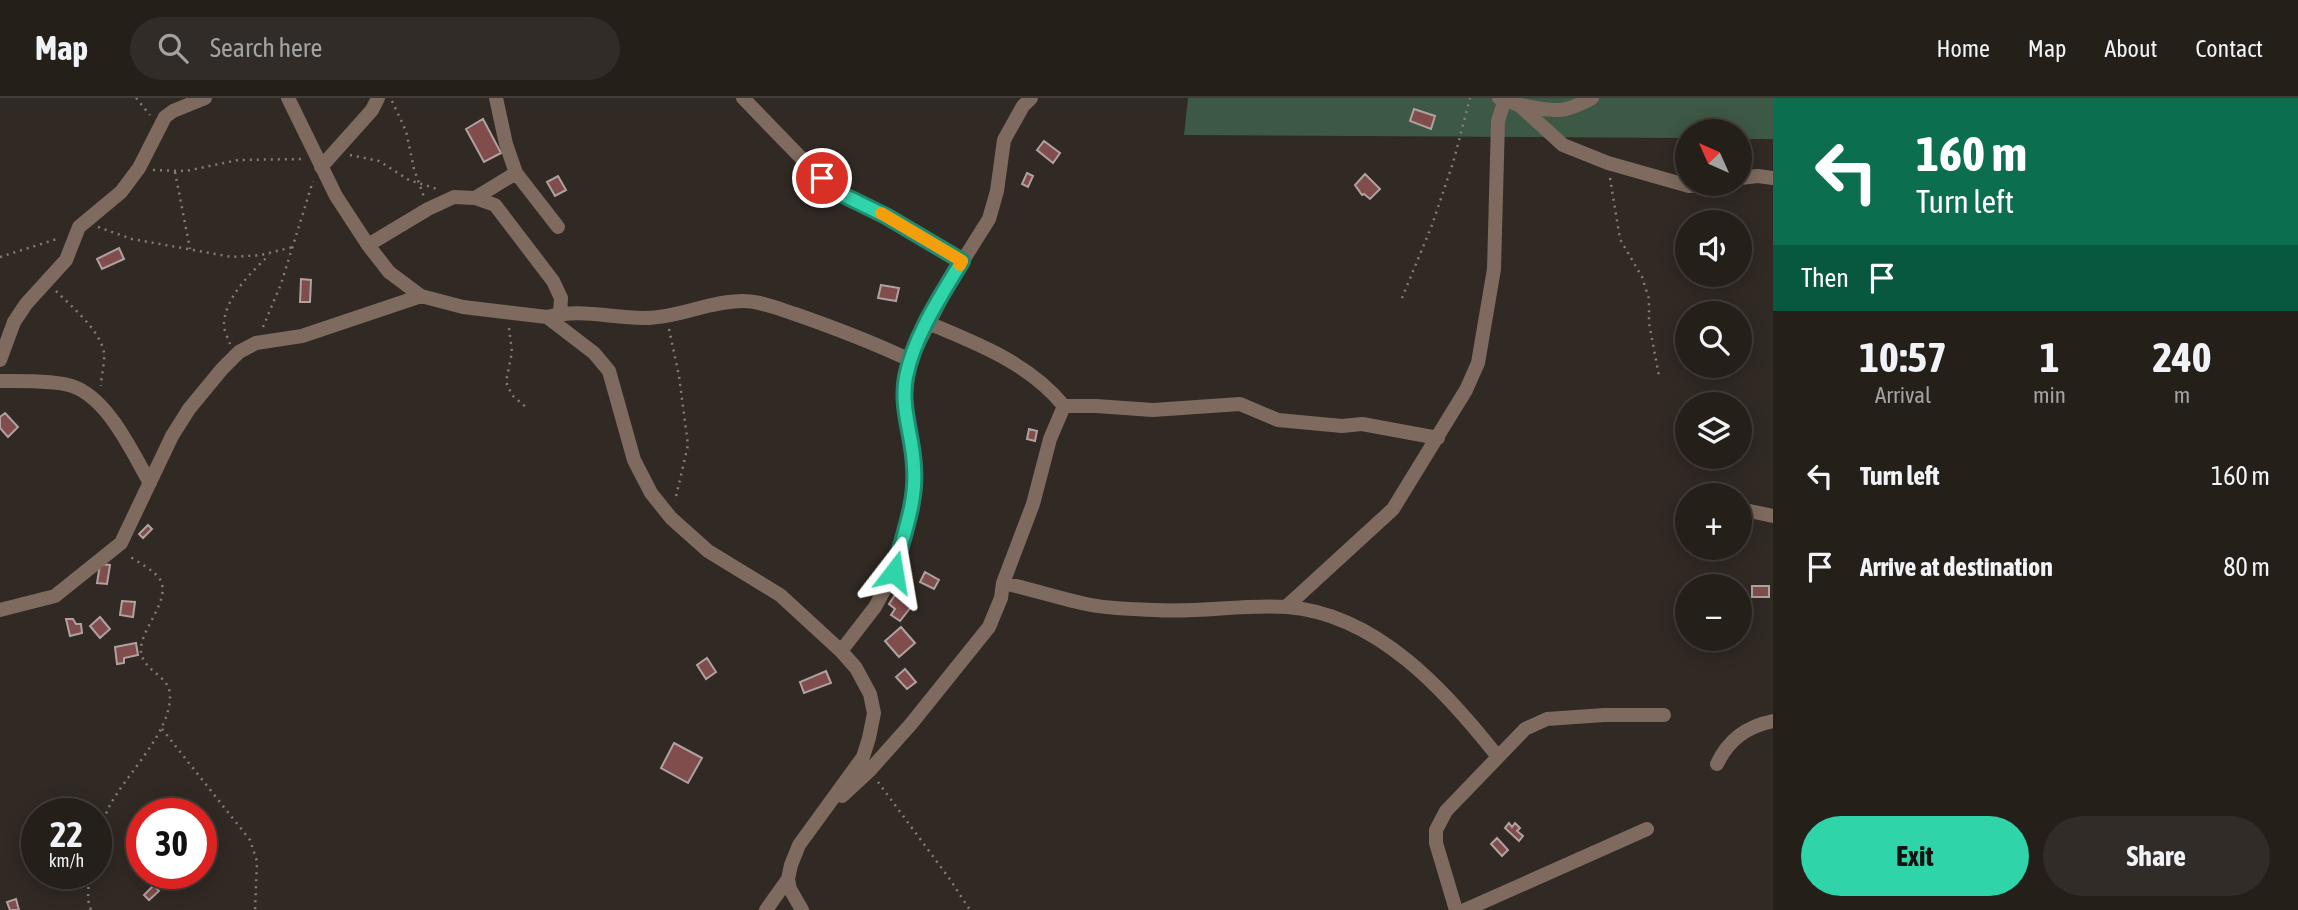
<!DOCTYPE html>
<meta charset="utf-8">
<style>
body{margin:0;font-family:"Asap Condensed",sans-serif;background:#312c27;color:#f1f3f6;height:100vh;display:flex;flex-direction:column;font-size:26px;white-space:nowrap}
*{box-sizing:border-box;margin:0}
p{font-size:23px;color:#a3a2a2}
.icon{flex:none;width:38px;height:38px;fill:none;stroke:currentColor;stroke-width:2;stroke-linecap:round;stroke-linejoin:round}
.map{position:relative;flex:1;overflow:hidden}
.details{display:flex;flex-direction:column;background:#251f1a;width:525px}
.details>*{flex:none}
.hud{background:#0b6e4f;color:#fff;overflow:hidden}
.needle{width:46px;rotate:315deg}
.tools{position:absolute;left:1675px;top:21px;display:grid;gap:14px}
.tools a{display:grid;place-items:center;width:77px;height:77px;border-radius:50%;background:#251f1a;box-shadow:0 4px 18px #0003,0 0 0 2px #423d39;font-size:35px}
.speed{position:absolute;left:21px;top:700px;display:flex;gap:14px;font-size:35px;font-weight:700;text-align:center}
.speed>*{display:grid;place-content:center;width:91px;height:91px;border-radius:50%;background:#251f1a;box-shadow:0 4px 18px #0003,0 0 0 2px #423d39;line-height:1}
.speed small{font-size:18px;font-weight:400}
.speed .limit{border:10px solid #d22;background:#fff;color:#111}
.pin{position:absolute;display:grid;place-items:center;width:60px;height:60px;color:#fff;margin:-30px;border:4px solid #fff;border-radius:50%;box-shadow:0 2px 7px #0007}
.me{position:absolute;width:77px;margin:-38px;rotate:14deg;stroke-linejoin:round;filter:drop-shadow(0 0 5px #0008)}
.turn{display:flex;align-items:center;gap:24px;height:147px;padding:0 28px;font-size:32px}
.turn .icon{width:91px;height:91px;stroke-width:2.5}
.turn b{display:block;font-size:49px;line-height:60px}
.then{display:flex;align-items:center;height:66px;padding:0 28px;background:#0003;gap:14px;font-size:26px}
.eta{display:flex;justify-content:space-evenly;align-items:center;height:119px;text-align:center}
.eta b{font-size:42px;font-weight:700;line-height:49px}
.cta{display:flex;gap:14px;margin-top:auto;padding:14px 28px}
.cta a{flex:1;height:80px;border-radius:42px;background:#30d4a9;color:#111;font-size:28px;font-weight:700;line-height:80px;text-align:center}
.cta a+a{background:#312c27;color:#f1f3f6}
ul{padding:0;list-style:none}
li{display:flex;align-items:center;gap:21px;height:91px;padding:0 28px}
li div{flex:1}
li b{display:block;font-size:26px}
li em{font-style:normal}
header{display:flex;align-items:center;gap:42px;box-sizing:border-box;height:98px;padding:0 35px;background:#251f1a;border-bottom:2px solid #423d39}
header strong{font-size:33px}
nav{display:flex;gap:38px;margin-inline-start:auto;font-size:24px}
.search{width:490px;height:63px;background:#312c27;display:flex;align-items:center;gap:18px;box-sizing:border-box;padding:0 24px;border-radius:38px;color:#a3a2a2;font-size:26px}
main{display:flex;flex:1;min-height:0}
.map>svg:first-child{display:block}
.green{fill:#3d5844}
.building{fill:#814c4c;stroke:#afa1a0;stroke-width:2}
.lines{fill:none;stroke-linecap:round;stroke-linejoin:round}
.path{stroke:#837c77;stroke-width:2.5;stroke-dasharray:2 5;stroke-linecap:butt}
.minor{stroke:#7e6a5e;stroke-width:14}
.route-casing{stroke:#1f8a6e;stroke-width:18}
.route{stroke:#30d4a9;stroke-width:12}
.slow{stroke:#f59e0b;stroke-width:12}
</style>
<header>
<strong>Map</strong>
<div class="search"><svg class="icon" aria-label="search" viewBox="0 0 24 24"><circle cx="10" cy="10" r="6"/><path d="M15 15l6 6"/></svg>Search here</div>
<nav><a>Home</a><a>Map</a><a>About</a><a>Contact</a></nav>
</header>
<main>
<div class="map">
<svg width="1773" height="812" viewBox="0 0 1773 812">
<rect width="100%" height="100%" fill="#312923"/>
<path class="green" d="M1188,0H1773V41H1740V33H1687V40L1184,37Z"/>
<path class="building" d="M1414,11L1435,18L1431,31L1410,23Z
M483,21L501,55L484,64L466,31Z
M1044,43L1060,55L1053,65L1037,52Z
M1027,75L1033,78L1028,89L1022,86Z
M1365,76L1380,91L1370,101L1364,96L1362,97L1355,87Z
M558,78L566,92L555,98L547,84Z
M119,150L124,161L102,171L97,161Z
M301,181L311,182L310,204H300Z
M881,187L899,190L896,203L878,200Z
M5,315L18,329L8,339L0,330V319Z
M1029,331L1037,333L1035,343L1027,341Z
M148,427L152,431L143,440L139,436Z
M100,466L110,467L107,486L97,485Z
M925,474L939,482L934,491L920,484Z
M1752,488H1769V499H1752Z
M895,497L911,509L900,523L891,517L895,511L889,506Z
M122,503L135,504L133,519L120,517Z
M100,519L110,531L100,540L90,528Z
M66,521H73L76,526H81L82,535L70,538Z
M901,529L915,545L899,559L885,543Z
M136,545L138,557L124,560V565L117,566L115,549Z
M707,560L716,574L706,581L697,567Z
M905,571L916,584L907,591L896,579Z
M826,573L831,585L804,595L800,584Z
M674,645L702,660L688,685L661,670Z
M1509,725L1512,729L1515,725L1520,730L1517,733L1523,738L1519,743L1505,730Z
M1497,740L1508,752L1502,758L1491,746Z
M154,787L159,793L149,802L144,797Z
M16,801L19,812H10L7,804Z"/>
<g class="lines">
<path class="path" d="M136,0L150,17
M392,3L406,33L414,71L424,99
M350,57L379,63L409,82L437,91
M153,72L186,73L238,62L303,61
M175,74L190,151
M1610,80L1620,141L1642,179L1649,201V225L1659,278
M98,129L132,141L232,159L261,157L293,149
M0,159L60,140
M56,193C71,208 101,233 104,255C105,265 101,278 101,288
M1402,200L1432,127L1453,65L1470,0
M263,229L281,186L313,83
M509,230L512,254L506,284L512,297L528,311
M669,231L679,278L688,347L675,403
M230,246C228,240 223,231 224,225C226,198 251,175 269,157
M162,631L250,742L257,763L255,812
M878,684L949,780L970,812
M96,749C100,736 103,721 109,709C126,676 171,635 170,597C169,577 144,574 141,554C139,532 170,505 161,483C156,473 137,464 128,457
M89,775L88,802L91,812"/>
<path class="minor" d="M288,0L336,98L368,147L389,174L421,198L463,209L547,219L594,255L609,273L634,362L651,395L671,420L708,453L780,497L841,553L856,570L870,596L874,615L869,640L863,659L799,747L791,767L788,781L790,791L802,812
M496,0L506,46L516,75L558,129
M743,0L808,67L837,94L886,118L962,163
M1499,0L1519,7L1563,47L1608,65L1689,88L1716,86
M1520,7C1553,13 1561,17 1592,0
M321,69L372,12L378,0
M1740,80L1758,78L1773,80
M475,100L516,75
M368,147L428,111L454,99L475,100L495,107L553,183L561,200L560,216
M547,219C582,210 609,220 643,220C678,220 709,203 743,203C760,203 780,211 795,216C835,230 872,244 910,262
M0,262L14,224L26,206L66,162L79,129L121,94L139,70L165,19L173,13L205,0
M0,283C18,283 55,282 72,288C108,300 132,354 150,385
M1064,308H1096L1153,312L1240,306L1278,322L1342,328L1362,326L1438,340
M1740,411L1773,418
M1003,485C1031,491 1058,500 1086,506C1108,511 1132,511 1155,512C1199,515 1243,506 1287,509C1377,516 1446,593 1498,659
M1286,509L1393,411L1466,292L1478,265L1494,171L1498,23L1505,1
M0,512L55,498L121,445L172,338L189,311L222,271L239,254L256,245L302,238L421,198
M841,553L875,509L894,474L912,407L915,369L904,309L910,262L952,180L989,121L997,93L1004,42L1023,8L1031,0
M1717,666C1728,642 1747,628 1773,623
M842,698L870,672L911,626L989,529L1001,500L1003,485L1033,406L1050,341L1064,308C1029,265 978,246 928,225
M766,812L788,781
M1456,812L1436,745V732L1446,713L1525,631L1547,621L1604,617H1664
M1465,812L1647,731"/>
</g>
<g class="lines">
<defs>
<path id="route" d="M822,80L837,94L886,118L962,163C941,198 914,238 906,279C900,310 913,338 914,369C917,405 902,440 894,474"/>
</defs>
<use href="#route" class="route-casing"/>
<use href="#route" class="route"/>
<path class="slow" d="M881,115L962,163L960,167"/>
</g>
</svg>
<div class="tools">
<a><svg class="needle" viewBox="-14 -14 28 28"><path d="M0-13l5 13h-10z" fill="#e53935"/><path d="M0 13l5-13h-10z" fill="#a3a2a2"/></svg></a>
<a><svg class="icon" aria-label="sound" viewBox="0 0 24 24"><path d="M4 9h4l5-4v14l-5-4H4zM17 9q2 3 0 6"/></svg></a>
<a><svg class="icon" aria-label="search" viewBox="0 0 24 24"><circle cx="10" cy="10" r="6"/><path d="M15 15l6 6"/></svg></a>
<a><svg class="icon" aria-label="layers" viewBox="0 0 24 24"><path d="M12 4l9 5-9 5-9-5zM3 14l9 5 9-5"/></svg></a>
<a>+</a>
<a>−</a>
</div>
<div class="speed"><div>22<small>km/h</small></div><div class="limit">30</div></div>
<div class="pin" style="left:822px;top:80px;background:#d93025"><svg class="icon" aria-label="arrive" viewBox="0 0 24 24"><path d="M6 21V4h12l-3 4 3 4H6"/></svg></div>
<svg class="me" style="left:894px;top:474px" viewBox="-20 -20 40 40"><path d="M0-17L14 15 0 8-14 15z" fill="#30d4a9" stroke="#fff" stroke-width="4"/></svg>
</div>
<section class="details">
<div class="hud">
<div class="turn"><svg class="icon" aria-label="left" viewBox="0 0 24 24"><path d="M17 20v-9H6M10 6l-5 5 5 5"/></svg><div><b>160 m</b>Turn left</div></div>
<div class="then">Then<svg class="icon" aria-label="arrive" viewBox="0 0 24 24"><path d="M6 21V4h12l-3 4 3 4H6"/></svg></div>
</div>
<div class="eta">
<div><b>10:57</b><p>Arrival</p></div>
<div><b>1</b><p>min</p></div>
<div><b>240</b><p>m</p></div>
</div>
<ul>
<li><svg class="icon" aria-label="left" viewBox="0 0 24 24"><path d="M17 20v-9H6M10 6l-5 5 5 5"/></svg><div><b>Turn left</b></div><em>160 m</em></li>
<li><svg class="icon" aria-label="arrive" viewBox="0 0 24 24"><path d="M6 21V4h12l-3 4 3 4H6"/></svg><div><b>Arrive at destination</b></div><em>80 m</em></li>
</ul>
<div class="cta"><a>Exit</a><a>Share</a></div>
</section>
</main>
